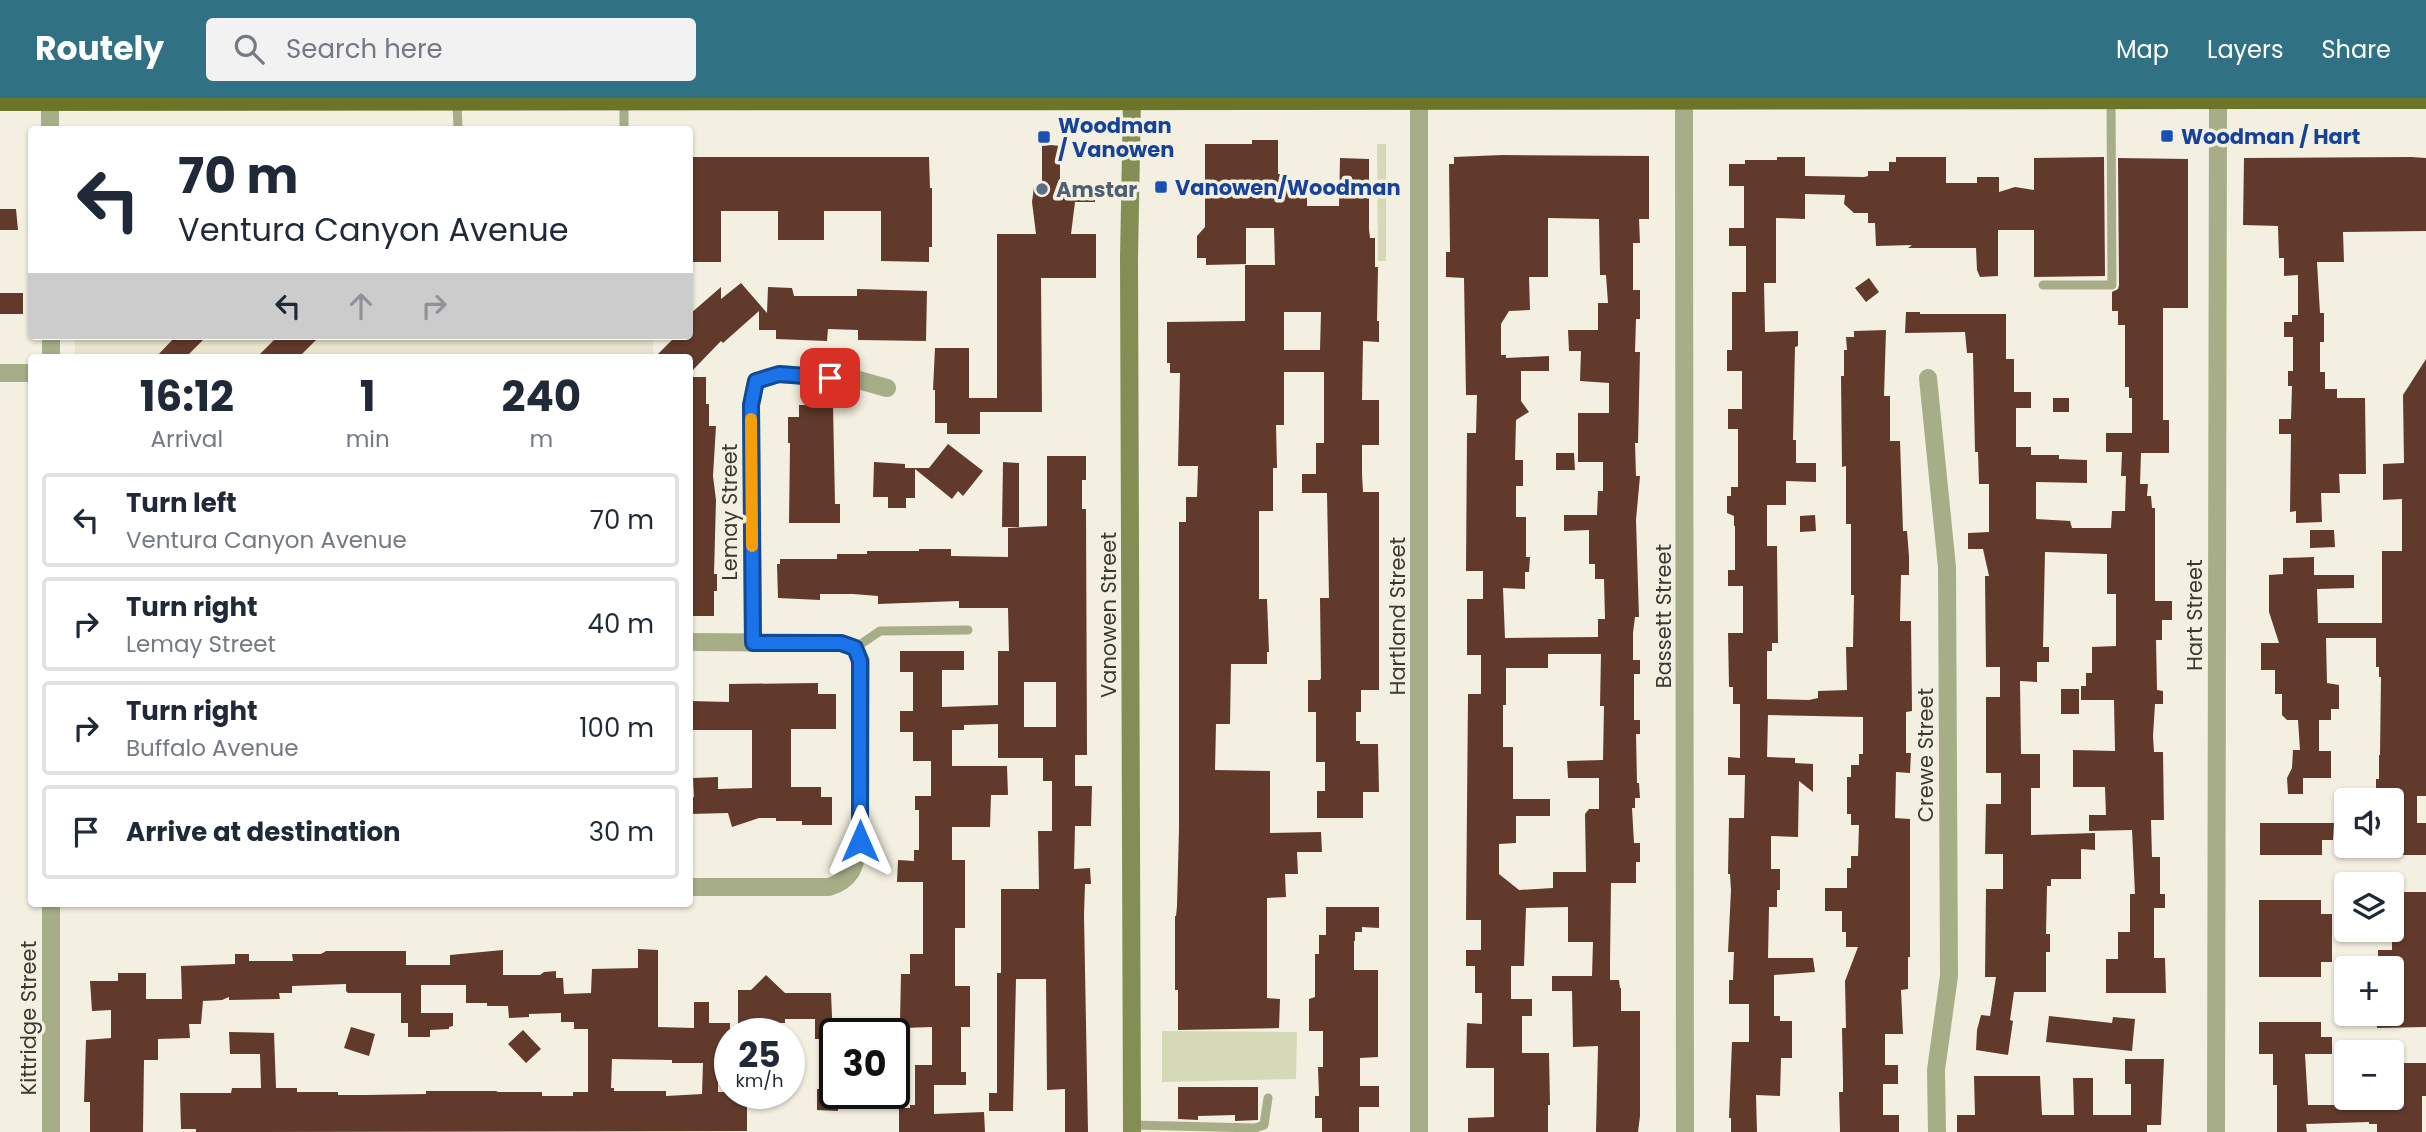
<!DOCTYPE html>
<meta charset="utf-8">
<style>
body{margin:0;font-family:Poppins,sans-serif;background:#f2f2f3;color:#1f2937;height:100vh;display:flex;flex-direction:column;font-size:26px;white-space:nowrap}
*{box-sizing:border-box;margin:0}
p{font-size:23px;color:#747a83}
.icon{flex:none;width:38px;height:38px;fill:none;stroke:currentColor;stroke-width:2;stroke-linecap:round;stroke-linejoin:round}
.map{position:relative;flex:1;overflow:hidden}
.details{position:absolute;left:28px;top:256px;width:665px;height:553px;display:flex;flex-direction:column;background:#fff;border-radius:7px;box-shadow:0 2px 5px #0004}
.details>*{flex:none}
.banner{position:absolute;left:28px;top:28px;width:665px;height:214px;border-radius:7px;box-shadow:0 2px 5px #0004;background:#fff;color:#1f2937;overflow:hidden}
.controls{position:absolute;left:2334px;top:690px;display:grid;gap:14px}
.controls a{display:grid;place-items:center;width:70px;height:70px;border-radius:7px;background:#fff;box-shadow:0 2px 5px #0004;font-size:35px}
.speed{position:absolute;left:714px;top:920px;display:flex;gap:14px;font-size:35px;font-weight:700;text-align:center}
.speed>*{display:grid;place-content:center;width:91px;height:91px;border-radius:50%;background:#fff;box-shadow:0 2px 5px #0004;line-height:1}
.speed small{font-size:18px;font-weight:400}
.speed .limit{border:4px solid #111;border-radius:10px;background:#fff;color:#111}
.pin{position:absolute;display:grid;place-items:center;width:60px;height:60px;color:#fff;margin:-30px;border-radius:14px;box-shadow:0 4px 10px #0006}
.me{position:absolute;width:77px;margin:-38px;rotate:0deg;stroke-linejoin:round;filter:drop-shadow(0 0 5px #0008)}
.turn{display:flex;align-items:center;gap:24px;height:147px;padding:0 35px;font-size:32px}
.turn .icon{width:91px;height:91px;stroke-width:2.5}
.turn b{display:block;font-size:49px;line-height:60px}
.lanes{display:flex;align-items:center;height:66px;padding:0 35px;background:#0003;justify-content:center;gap:35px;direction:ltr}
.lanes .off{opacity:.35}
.eta{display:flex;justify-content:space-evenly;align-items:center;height:119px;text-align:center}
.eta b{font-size:42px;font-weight:700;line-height:49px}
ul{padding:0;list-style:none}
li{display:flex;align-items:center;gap:21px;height:94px;margin:0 14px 10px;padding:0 21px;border:4px solid #e0e1e3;border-radius:7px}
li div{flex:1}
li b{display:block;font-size:26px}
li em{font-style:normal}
header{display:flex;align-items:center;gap:42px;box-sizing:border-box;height:98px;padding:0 35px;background:#307284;color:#fff}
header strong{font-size:33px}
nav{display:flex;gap:38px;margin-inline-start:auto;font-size:24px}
.search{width:490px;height:63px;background:#f2f2f3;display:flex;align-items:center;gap:18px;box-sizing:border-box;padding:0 24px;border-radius:7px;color:#747a83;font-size:26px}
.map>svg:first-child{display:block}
.built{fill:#eae4ce}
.green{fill:#d6d9b6}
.building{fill:#613a2c;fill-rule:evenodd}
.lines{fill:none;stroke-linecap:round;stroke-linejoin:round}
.lane{stroke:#a7ae87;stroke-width:9}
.street{stroke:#a7ae87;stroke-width:18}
.secondary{stroke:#848d53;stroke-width:18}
.primary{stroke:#6b7528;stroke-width:18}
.route-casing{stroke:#114b97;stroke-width:18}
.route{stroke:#1a73e8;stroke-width:12}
.slow{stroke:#f59e0b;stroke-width:12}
.transit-dot{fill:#1a4fb4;stroke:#f4f0e1;stroke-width:2.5}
.service-dot{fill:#5c6f8a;stroke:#f4f0e1;stroke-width:2.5}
.labels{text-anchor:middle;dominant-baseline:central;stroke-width:7;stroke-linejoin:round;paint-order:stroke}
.transit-label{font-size:21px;font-weight:bold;fill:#164399;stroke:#f4f0e1;text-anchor:start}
.service-label{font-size:21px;font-weight:bold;fill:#4e5e75;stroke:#f4f0e1;text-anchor:start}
.street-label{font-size:21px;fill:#3a3833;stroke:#f4f0e1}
</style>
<header>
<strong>Routely</strong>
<div class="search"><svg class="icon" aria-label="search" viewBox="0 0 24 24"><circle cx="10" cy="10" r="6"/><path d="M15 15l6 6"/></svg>Search here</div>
<nav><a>Map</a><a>Layers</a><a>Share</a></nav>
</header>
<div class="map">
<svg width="2426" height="1034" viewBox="0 0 2426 1034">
<rect width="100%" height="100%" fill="#f4f0e1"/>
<path class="built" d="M75,238H653V259H75Z"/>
<path class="green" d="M1377,46H1386V163H1378Z
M1162,933L1297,934L1296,981L1162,984Z"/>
<path class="building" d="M1252,42H1278V76H1281V89H1307V108H1339L1340,60L1369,61V131L1370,140H1375V169H1378L1377,223H1379V244L1363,243L1362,302H1379V347H1362V376L1363,394H1379V592H1361V614H1356V643H1360V646H1378L1379,694H1363V720H1317V693H1325V664H1316V614H1308V582H1320L1321,580L1320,500H1329L1327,395H1302V376H1316V345H1324V274H1284V327H1276L1277,370H1273V413H1259V501H1267L1269,554H1267V566H1231L1230,626H1216L1215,672L1270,673V735L1321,734L1322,754H1297L1298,776H1285L1286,799L1267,800V900L1280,901L1279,930L1178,932V892H1175V818H1176L1177,808L1179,730V424H1186V399H1197L1198,368H1178L1180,275H1170V265H1167V224L1245,223V167H1275L1274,130H1246V166L1206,167V160H1197V138L1205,129V46H1252ZM1284,214H1321L1320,252H1284Z
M1051,47L1060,48V87L1095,86V104H1075L1071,136H1096V180H1041L1042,314H980V336H947V325H935V292H933L935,250H969V300H997V136H1036L1032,104L1034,89H1042V48Z
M1502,57L1649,58V121H1639L1640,145H1633V192H1640V221H1636L1635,254H1640L1638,345H1635L1636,378H1640L1636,422L1639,519H1635L1633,535V562H1640V576H1634V622H1640V636H1636L1637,685H1639L1640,700H1635V710H1632L1634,745H1640V764H1636V785H1611L1610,866V882H1619L1620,890H1621V913H1640V1018L1638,1034H1596L1598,948L1573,949L1572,893H1552V878H1592L1593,844H1568V809L1526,810L1524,868H1511V901H1532V918H1522V955H1549L1550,1007H1548V1034H1468V1020L1494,1019V970H1466L1467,925L1482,926V895H1475V868H1466V852H1481V822H1466L1468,596H1481V557H1467V501H1483V473H1466L1467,335H1476L1477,297H1466L1464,180L1446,179V154H1450L1449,66H1454V59ZM1548,120L1599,121L1600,177H1606L1608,205H1598V232H1568L1569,253H1581L1580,283L1609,285V315H1578V364H1603V393H1598L1597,417H1564V433L1589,432V466H1595V481H1604L1605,521H1598V539L1505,540L1503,490L1525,491V474H1529L1530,459H1526V419H1516V388H1523V362H1515L1516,322L1529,314L1521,303V273H1549V258L1506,260V257H1501V226L1509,213L1530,212L1529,179H1548ZM1548,556H1601L1600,608H1604L1603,662L1567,663L1568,680H1599V711H1589L1585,716L1586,774H1553V790L1519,792L1499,776V746L1516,745V718H1550V701H1513V649H1503V607H1506V570H1548Z
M690,59H929L930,90H932V149H929V164L881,163V113H824V142H778V113H721V164H690Z
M1777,59H1805V78L1864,79L1868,78V73H1889V64H1896V59H1946V85H1977V79H1999V94L2015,89L2034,92V60L2104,59L2105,178L2034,179V132H1998V178L1980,179L1977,172L1976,150H1908L1912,147L1876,148L1875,125H1868V115H1854L1844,106L1845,97L1805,96V121L1776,120V185H1764L1765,234L1798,233V248L1795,249L1793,342H1796V365H1816V384L1786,383V407H1767V448H1777L1778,545H1772V553H1767V601L1809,602L1818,600V593L1847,592L1846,549H1853L1854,497H1851V426H1846V368L1842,369L1841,278H1844V252H1847L1846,239H1854V233L1886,232L1884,298H1890V343H1900L1903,433H1907L1909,458V477H1901L1900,523H1911L1912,613L1906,614V655H1911L1910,675L1896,674L1895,720L1910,721V859H1908V891L1901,892L1903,936H1885V967H1898V986H1883V1017H1899V1034H1840L1839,994H1843V980L1842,930H1846L1845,883L1858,849H1846V834H1842V813H1825V790H1847V770H1851V758H1858L1859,727H1851V716H1847V679H1851V667H1859V656H1863V619L1768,617L1767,659L1795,660V665L1813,666V694L1799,683L1798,739L1771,738V771H1780V792H1777V809H1769L1768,860H1813L1815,874L1774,877V918H1780V923H1792V960H1781L1780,998L1756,997L1757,1034H1731V1020H1729L1732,944H1749V906H1729V882H1733L1734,854H1728L1731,792L1730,776H1728L1729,720H1744L1745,677H1728V659L1740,660V606H1733V589H1729L1728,535H1743V488H1728V472H1735V428H1734V418L1727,415V398H1731V389H1738V331H1728V311H1742V273H1727V252H1732V194H1746V148H1729V130H1744V88H1729V66H1745V62H1777Z
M2411,59L2426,60V133L2343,134L2344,164H2317L2320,215H2324V244H2320V274H2325V291H2337V300H2365L2366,376H2339L2340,395H2321L2322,424L2296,425V413L2290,414L2291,336H2279V321H2291L2292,288H2288V273H2293V239H2284V224H2292V217H2298V177L2284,178V160H2279L2278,128L2243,127L2244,60Z
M2118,60L2188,61V210H2163V322H2169V355H2141L2140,386H2148L2147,398H2151L2152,410H2155V503H2172V522H2162V542H2156L2157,592L2163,593V606H2155L2153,638L2154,654H2163L2164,722H2151L2152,759H2160V796H2165V810H2154V860H2165L2166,895H2106V861H2118V834H2130V796H2135L2132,732L2089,733V717H2106L2105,689H2073V652L2115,653L2114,602H2081V588H2086V575H2092V549L2116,548V496H2107V456L2045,454L2043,549H2049V564H2037V584L2020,583L2021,656H2040V690H2031V737L2095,735V752L2081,751V781H2051V788H2047L2046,836H2050V854H2046V894H2014L2010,922L2013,923L2008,957L1976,952L1977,932L1981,917L1990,918L1996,879H1985L1986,791H2003V756H1985L1986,706H2001V675H1986V599H2000V569H1986L1985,478H1989L1983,451H1968V435L1989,434V386H1979L1978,354H1975L1973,255H1967L1965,234L1905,235L1906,214H1920V216H2006V261H2014V294H2031V310H2016V349H2031V357H2059V361L2087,362V385L2036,384V421L2070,423L2072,430H2111L2112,413H2125L2126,378H2121L2122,354H2106V335H2132V300H2129V289H2125V227H2118V213H2112V194L2118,191L2119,187Z
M0,111H16L18,132H0Z
M1869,180L1879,194L1866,204L1855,190Z
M741,185L767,215L768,189L792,190L794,198H857V191L927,193L926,243L858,242V232L828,231L827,243L776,241V232H759V213L723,245L721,243L690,275V259H655L676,238H690V216L721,189V201Z
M0,195H23V216H0Z
M176,238H207L186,259H156Z
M278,238H320L299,259H257Z
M2426,261V698H2417V725H2426V757H2392V702H2376V681H2379V657H2380L2381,579H2379V569H2376V540H2326L2327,585L2339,587V611H2331V622H2319V653H2331V680H2303V696H2288L2287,680L2292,670L2293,652H2300L2298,622H2287L2282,617V596H2275V572H2261V545H2279L2269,514V477L2283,476V460L2314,459V477H2354V490L2317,491L2318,525H2382V453H2402V401L2383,402V366L2404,365L2403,297Z
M690,279H706V306H709V328H716L713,378L716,402L714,476H717V493H714V518H690Z
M2053,300H2069V314H2053Z
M799,307H833L835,406H840V425H789L790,345H788V319H799Z
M948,346L983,373L963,398L958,393L952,401L915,371V400H906V410H888V399H873L874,364L905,366V370H929Z
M1556,355H1574L1575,372H1556Z
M1047,358H1086V382H1082V411H1086L1087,657H1075V688H1092L1091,728H1075L1074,771L1090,770L1091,786H1085L1084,817L1088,1034H1065V991L1047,992L1046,881H1016L1013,1013H989V995H997V875H1001V791H1039L1038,733H1052V683H1043V660H998V626L964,627V632H952V668H1007L1008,697H991L990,729H952V762H965V830H955V888H970V929H961V974H966V987H934V1016L984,1014L985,1034H899V1010H910V1007H915V967H932V929L903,930V923H900L901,876H910V856H923V784H897L898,762L914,763V752H919V712H915V698H931V663H913V634H900V613H913V574H900V553H964V572H942V609L998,607V553H1009L1008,510H959V503L878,506V498L853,496H820V502L778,500L777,466H780V461H837V456H867V453H919V451H951V458L1008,459V430L1047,428ZM1024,584H1056V629H1024Z
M1003,364L1019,365V429H1002Z
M1815,417L1816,433L1800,434V418Z
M2310,432H2334L2335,449L2310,450Z
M818,585V596H836V631H791V689H821V699H832V727H802V723H776V720H759L732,729L728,715L690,716V700L694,699L693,680L718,679V691L752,690V632H690V603L729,604V586Z
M2061,591H2079V616H2061Z
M2260,725H2334L2333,742H2322V757H2260Z
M2392,794H2426V929L2377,930V915H2392V870H2378V852H2392Z
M2259,802H2321V816H2332V864H2321V879H2259Z
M1326,809H1379V830L1362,829V834H1355V843H1354V872H1378V959L1360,960V988H1379V1009H1359V1034H1322V1020H1315V998H1319L1318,969H1323V933H1309V901L1315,899V856H1319V837H1326Z
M638,851L658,852V929L694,930V904H709V925H730V966H718V994H730L734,996V999H747V1033L196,1034V1031H181L180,995H231L232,990H261L260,956H230L229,934L274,935L276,990H297V994H338V997H366L426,996V993H498L496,994H542V998H573V994H588V931H574V924H561V915L529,916V919L509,920L508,908H487V905H466V887H421V915H453V928L449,929V931L430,932V939H408V925H401V895H348L346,893V886L292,888V895H279L280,901L229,902V899L222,902L203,903L201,926H189L190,940L158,941V962H144L143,1034H90V1004H84L86,942L111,940V912L92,913L90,883H118V875H146V901H182L181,868L235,866V856H249V863H293L292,856H321L326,853H406V867H450V857L503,852V877H540L544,874L556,873V880H563L564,896L591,895L592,871L638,870ZM612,961L672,962V965H703L702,996L666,998V993H614V990H611Z
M766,877L785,895H831L833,941H815V921H785V925H769V935H738V892H751Z
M2049,918L2112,925L2113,919L2135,921L2132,953L2046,944Z
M2259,924H2321V939H2332V956H2305L2308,1007H2392V965H2426V998H2422V1034H2377V1026H2369V1024L2306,1026L2307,1034H2277V987H2273V956H2259Z
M351,929L375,936L369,958L344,950Z
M523,932L541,951L526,965L508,946Z
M2125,961H2164L2161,1027H2147V1034H1957V1017H1975L1974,978H2040L2042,1017H2074L2073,980H2093V1017H2131V986H2125Z
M1178,989H1258V1022L1235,1023V1017L1198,1018V1022L1178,1021Z
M835,990V996H838V1013L817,1012V991Z"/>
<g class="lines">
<path class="lane" d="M457,4L458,32
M624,4V32
M2043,187H2112L2111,2
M855,550L880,533L968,532
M1132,1027L1255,1030L1264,1027L1268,1000"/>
<path class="street" d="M1419,2V1034
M1684,3L1685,1034
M50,4V32
M51,238V259
M0,275H32
M1928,280L1947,469L1949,878L1936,972L1937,1034
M690,544L841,545L855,550L861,563L860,743C855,766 854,781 829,789H690
M753,545L751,307L756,283L779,276L855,281L887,290
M51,805V1034
M2216,1034L2218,0"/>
<path class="secondary" d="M1132,0L1129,161L1132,1034"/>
<path class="primary" d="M0,4L2426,2"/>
</g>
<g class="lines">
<defs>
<path id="route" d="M830,280L779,276L756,283L751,307L753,545H841L855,550L860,563V743"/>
</defs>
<use href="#route" class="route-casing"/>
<use href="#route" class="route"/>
<path class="slow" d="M751,321L752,448"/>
</g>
<g class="transit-dot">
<rect x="2160" y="31" width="14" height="14" rx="3.5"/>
<rect x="1037" y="32" width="14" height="14" rx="3.5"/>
<rect x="1154" y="82" width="14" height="14" rx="3.5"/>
</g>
<circle class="service-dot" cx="1042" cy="91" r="7"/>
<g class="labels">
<g class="transit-label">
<text x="1058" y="27">Woodman<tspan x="1058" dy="24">/ Vanowen</tspan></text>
<text x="2181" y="38">Woodman / Hart</text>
<text x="1175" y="89">Vanowen/Woodman</text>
</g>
<g class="service-label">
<text x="1056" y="91">Amstar</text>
</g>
<g class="street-label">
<text transform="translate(729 414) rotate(-90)">Lemay Street</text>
<text transform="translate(1108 517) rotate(-90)">Vanowen Street</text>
<text transform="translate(2194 517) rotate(-90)">Hart Street</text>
<text transform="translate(1397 518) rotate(-90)">Hartland Street</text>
<text transform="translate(1663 518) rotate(-90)">Bassett Street</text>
<text transform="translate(1925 657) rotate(-90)">Crewe Street</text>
<text transform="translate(28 920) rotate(-90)">Kittridge Street</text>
</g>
</g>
</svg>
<div class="controls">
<a><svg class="icon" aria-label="sound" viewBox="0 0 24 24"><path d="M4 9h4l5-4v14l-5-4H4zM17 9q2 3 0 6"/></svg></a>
<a><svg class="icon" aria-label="layers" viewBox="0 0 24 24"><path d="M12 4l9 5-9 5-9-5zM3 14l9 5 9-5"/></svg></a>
<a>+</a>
<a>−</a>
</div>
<div class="speed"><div>25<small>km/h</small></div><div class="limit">30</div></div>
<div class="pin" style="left:830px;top:280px;background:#d93025"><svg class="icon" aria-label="arrive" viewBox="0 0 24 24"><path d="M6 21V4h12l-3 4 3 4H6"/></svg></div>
<svg class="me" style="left:860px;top:743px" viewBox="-20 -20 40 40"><path d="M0-17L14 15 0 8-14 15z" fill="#1a73e8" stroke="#fff" stroke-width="4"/></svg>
<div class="banner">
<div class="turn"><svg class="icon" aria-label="left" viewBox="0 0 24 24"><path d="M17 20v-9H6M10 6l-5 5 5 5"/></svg><div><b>70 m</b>Ventura Canyon Avenue</div></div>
<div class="lanes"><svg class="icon" aria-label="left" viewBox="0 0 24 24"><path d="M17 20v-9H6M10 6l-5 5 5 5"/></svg><svg class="icon off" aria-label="ahead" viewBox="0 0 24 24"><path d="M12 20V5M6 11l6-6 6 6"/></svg><svg class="icon off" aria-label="right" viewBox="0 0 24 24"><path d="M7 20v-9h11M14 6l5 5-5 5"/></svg></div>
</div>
<section class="details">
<div class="eta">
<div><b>16:12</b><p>Arrival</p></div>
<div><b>1</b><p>min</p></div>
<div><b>240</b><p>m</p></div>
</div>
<ul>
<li><svg class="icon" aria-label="left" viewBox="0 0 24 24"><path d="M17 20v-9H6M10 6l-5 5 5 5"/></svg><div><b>Turn left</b><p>Ventura Canyon Avenue</p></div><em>70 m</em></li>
<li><svg class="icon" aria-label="right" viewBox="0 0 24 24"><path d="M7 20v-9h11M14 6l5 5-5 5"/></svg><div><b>Turn right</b><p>Lemay Street</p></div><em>40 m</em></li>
<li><svg class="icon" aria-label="right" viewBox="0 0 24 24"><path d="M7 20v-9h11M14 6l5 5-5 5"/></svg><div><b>Turn right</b><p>Buffalo Avenue</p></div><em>100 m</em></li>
<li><svg class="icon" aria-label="arrive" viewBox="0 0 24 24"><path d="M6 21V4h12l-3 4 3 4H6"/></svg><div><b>Arrive at destination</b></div><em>30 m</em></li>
</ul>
</section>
</div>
